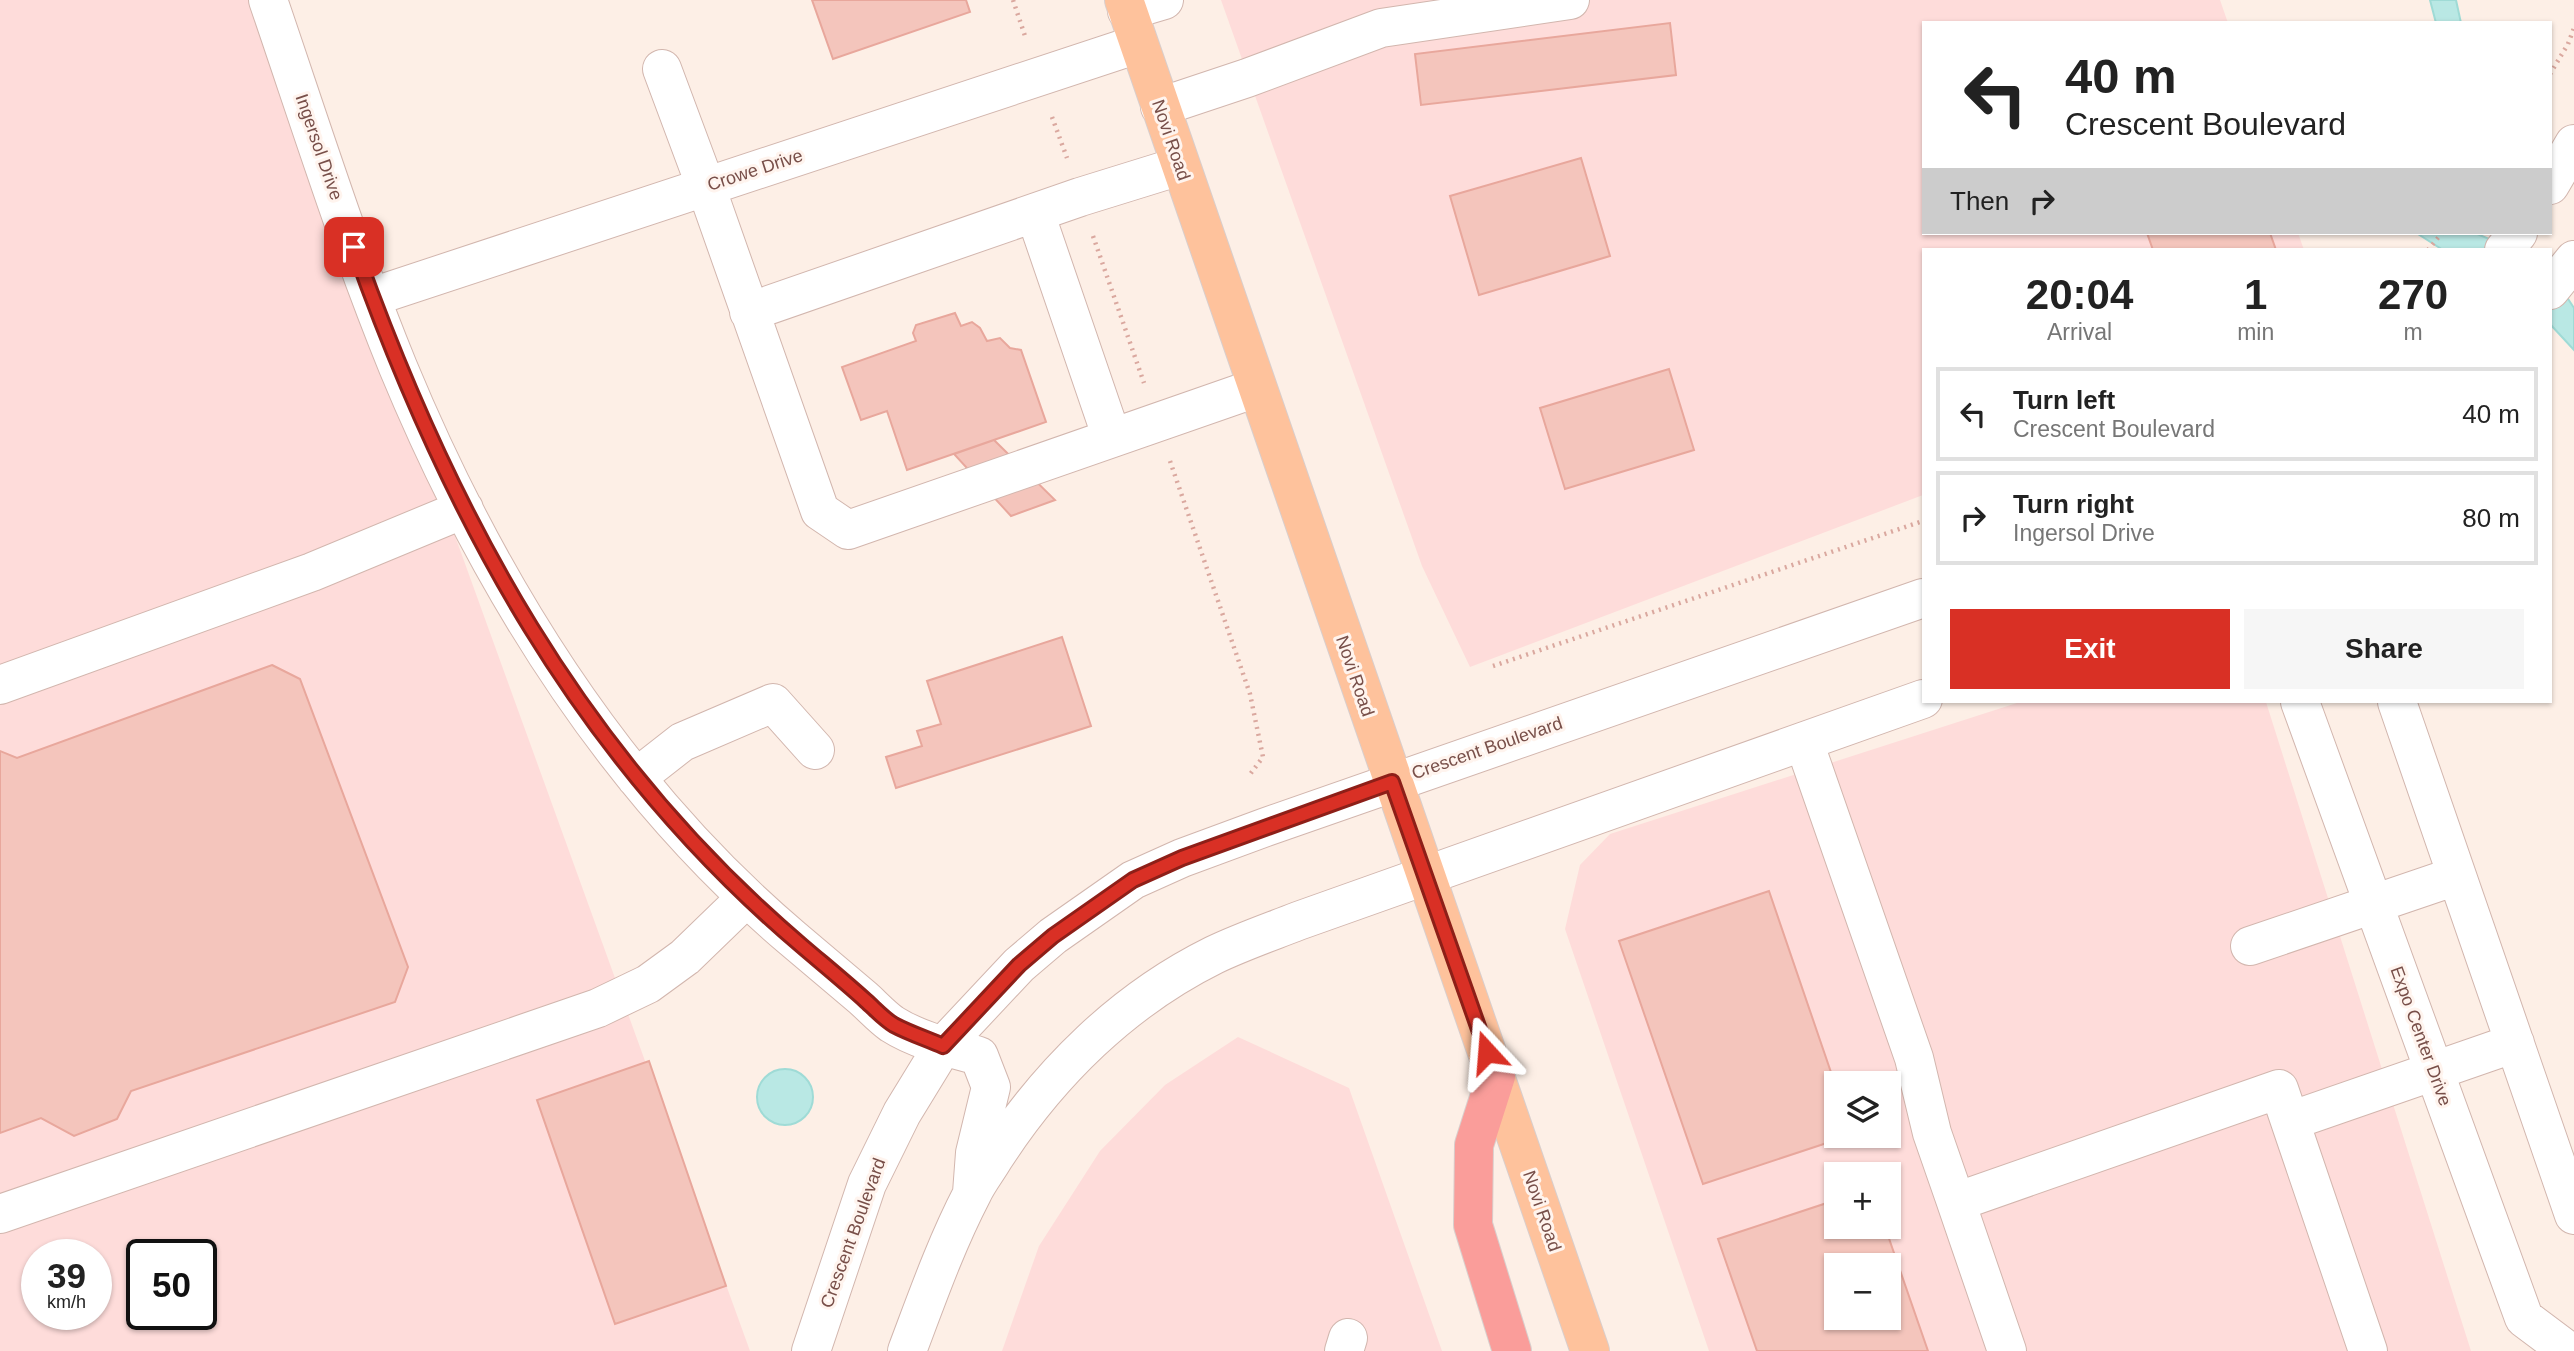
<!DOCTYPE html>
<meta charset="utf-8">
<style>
body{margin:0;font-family:Helvetica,sans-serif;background:#f6f6f6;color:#222;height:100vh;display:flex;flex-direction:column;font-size:26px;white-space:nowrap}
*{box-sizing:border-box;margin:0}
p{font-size:23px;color:#767676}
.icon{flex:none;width:38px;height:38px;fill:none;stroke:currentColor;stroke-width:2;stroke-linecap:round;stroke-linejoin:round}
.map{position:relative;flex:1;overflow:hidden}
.panel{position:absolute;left:1922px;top:248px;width:630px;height:455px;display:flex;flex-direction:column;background:#fff;border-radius:0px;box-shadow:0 2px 5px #0004}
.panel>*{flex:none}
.guide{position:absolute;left:1922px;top:21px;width:630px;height:214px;border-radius:0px;box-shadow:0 2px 5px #0004;background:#fff;color:#222;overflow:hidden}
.fabs{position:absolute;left:1824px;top:1071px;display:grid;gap:14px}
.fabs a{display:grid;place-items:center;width:77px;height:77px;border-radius:0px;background:#fff;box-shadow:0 2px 5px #0004;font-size:35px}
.speed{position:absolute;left:21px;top:1239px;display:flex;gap:14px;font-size:35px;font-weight:700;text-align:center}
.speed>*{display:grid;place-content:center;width:91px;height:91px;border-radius:50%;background:#fff;box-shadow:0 2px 5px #0004;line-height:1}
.speed small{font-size:18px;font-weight:400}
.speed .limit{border:4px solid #111;border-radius:10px;background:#fff;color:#111}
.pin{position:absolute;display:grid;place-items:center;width:60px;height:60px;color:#fff;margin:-30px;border-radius:14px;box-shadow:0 4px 10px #0006}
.me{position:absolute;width:77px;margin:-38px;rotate:341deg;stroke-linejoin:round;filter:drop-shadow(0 0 5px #0008)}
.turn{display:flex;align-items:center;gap:24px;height:147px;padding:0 28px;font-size:32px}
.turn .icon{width:91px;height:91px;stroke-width:2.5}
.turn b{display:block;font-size:49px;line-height:60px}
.then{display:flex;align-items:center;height:66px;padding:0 28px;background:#0003;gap:14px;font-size:26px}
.eta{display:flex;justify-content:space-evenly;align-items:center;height:119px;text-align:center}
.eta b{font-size:42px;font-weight:600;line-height:49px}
.action{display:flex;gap:14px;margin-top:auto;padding:14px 28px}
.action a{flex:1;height:80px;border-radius:0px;background:#d93025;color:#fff;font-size:28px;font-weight:600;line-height:80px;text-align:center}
.action a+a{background:#f6f6f6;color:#222}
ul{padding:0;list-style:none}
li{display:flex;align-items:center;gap:21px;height:94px;margin:0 14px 10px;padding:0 14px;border:4px solid #e0e0e0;border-radius:0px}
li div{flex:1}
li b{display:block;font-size:26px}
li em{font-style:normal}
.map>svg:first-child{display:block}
.commercial{fill:#fedcda;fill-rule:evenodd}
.water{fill:#b9e8e4;stroke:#9fdbd6;stroke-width:2}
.building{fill:#f4c5bc;stroke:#e8a79c;stroke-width:2;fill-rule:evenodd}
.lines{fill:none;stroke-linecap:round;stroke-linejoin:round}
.minor-casing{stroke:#d2b6ae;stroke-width:40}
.major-casing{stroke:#d9cecc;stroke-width:40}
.highway-casing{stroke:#d9cecc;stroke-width:40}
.path{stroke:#daa89f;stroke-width:4.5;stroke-dasharray:2 5;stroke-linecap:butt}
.minor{stroke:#fff;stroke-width:38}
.major{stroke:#fec29c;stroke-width:38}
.highway{stroke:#fa9d9a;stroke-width:38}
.route-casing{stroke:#8d1f18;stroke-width:18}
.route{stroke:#d93025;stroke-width:12}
.labels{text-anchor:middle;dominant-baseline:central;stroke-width:6;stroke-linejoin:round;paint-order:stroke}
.street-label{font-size:18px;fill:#784f49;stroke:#fff4ee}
</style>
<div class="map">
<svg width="2574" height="1351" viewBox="0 0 2574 1351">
<rect width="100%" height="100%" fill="#fdefe6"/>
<path class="commercial" d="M0,0H261L750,1351H0ZM37,1255H96V1314H37ZM142,1255H201V1314H142Z
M1221,0H2220L2228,23H1923V233H2298L2304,250H1923V495L1470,667L1422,566Z
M2020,702H2266L2471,1351H1709L1565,929L1580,865L1610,834ZM1836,1083H1888V1136H1836ZM1836,1174H1888V1227H1836ZM1836,1265H1888V1318H1836Z
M1238,1037L1349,1088L1442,1351H1002L1039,1246L1100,1151L1165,1085Z"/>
<path class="water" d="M2430,0H2456L2461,23H2436Z
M2418,234L2475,233L2515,250H2443Z
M2550,271L2574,308V350L2550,324Z
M757 1097a28 28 0 1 1 56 0a28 28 0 1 1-56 0Z"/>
<path class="building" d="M812,0H966L970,12L833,59Z
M1670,23L1676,75L1421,105L1415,54Z
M1581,158L1610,256L1479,295L1450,196Z
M2147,233H2270L2276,250H2153Z
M955,313L961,326L972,322L980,328L987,341L1000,338L1010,348L1021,350L1046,422L907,470L887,411L861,420L842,367L916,341L913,333L916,325Z
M1669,369L1694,450L1565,489L1540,408Z
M994,440L1055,500L1011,516L954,454Z
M1062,637L1091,726L896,788L886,757L922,746L917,731L941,724L927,681Z
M272,665L300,679L408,967L395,1002L131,1091L117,1119L74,1136L41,1118L0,1133V751L17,758Z
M1769,891L1836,1087V1136H1848L1703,1184L1619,941Z
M649,1061L726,1286L615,1324L537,1100Z
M1836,1200V1227H1885L1928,1351H1757L1718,1239ZM1836,1265H1888V1318H1836Z"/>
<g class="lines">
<defs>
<path id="minor" d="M268,0C310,123 349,247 398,367C487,582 613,786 792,938C816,958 839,978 863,998C872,1006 882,1017 892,1024C917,1040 950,1048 979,1056L991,1087L975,1153L972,1193
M1127,11L1164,0
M662,69L706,187L820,511L848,530L1256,388
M1160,107L1247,78L1381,28L1570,0
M2550,185L2574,144
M1035,213L1112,438
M2504,250L2518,233
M2550,290L2574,260
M372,297L1138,44
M749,312L1080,197L1180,166
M0,685L312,572L464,509
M2300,702L2524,1318L2568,1351
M2397,702L2574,1215
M1804,742L1914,1058L1932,1133L1956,1202
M636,778L682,742L773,703L815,750
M2250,946L2456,876
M2290,1121L2515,1043
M0,1214L598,1008L648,984L685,957L746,898
M811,1351L867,1184L902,1113L943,1046L1019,965L1053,936L1133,880L1182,858L1266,827L1923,598
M907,1351C927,1298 946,1244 972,1194C978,1181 987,1170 994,1158C1049,1073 1123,1000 1214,955C1241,942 1270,932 1298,921L1923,699
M1344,1351L1348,1338
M2007,1351L1956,1202L2279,1089L2368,1351"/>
<path id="major" d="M1124,0L1590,1351"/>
<path id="highway" d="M1496,1076L1474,1145L1473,1225L1512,1351"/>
</defs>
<use href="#minor" class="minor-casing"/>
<use href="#major" class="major-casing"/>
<use href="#highway" class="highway-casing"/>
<path class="path" d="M1013,0L1026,39
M2550,74L2568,44L2574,28
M1052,117L1067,158
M1093,236L1144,383
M2428,250L2442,233
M1170,461L1250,694L1263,757L1248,777
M1493,666L1923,521"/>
<use href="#minor" class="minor"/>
<use href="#major" class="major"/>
<use href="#highway" class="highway"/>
</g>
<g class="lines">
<defs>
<path id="route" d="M354,247C450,517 580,758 802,946C823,964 845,982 866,1001C875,1009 884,1019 894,1025C909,1033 927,1039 943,1046L1019,965L1053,936L1133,880L1182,858L1392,782L1487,1052"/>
</defs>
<use href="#route" class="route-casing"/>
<use href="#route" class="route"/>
</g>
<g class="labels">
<g class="street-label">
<text transform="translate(1171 140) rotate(71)">Novi Road</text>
<text transform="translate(319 147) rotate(71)">Ingersol Drive</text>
<text transform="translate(755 170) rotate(-18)">Crowe Drive</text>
<text transform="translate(1355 676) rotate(71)">Novi Road</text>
<text transform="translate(1487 748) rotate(-19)">Crescent Boulevard</text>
<text transform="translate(2421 1036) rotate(70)">Expo Center Drive</text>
<text transform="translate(1542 1211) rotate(71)">Novi Road</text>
<text transform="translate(853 1233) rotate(-70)">Crescent Boulevard</text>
</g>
</g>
</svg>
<div class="fabs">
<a><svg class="icon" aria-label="layers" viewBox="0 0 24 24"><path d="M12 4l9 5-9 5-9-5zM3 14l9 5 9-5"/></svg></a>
<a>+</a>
<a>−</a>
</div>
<div class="speed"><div>39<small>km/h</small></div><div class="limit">50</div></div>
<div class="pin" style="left:354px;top:247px;background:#d93025"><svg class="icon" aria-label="arrive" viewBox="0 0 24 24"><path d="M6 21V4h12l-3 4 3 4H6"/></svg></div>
<svg class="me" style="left:1487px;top:1052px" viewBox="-20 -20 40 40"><path d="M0-17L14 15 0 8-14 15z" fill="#d93025" stroke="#fff" stroke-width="4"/></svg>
<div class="guide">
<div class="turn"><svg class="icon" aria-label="left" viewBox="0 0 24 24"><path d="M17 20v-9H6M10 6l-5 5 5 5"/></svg><div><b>40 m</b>Crescent Boulevard</div></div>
<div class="then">Then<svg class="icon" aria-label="right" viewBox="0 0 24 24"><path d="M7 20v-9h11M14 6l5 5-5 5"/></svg></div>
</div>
<section class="panel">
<div class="eta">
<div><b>20:04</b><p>Arrival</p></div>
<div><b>1</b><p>min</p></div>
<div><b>270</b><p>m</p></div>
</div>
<ul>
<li><svg class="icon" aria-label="left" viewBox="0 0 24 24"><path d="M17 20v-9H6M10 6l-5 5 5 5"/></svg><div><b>Turn left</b><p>Crescent Boulevard</p></div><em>40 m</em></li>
<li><svg class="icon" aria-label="right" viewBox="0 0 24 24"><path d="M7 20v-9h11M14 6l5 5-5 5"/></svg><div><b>Turn right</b><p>Ingersol Drive</p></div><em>80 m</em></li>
</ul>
<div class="action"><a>Exit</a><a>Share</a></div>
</section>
</div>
